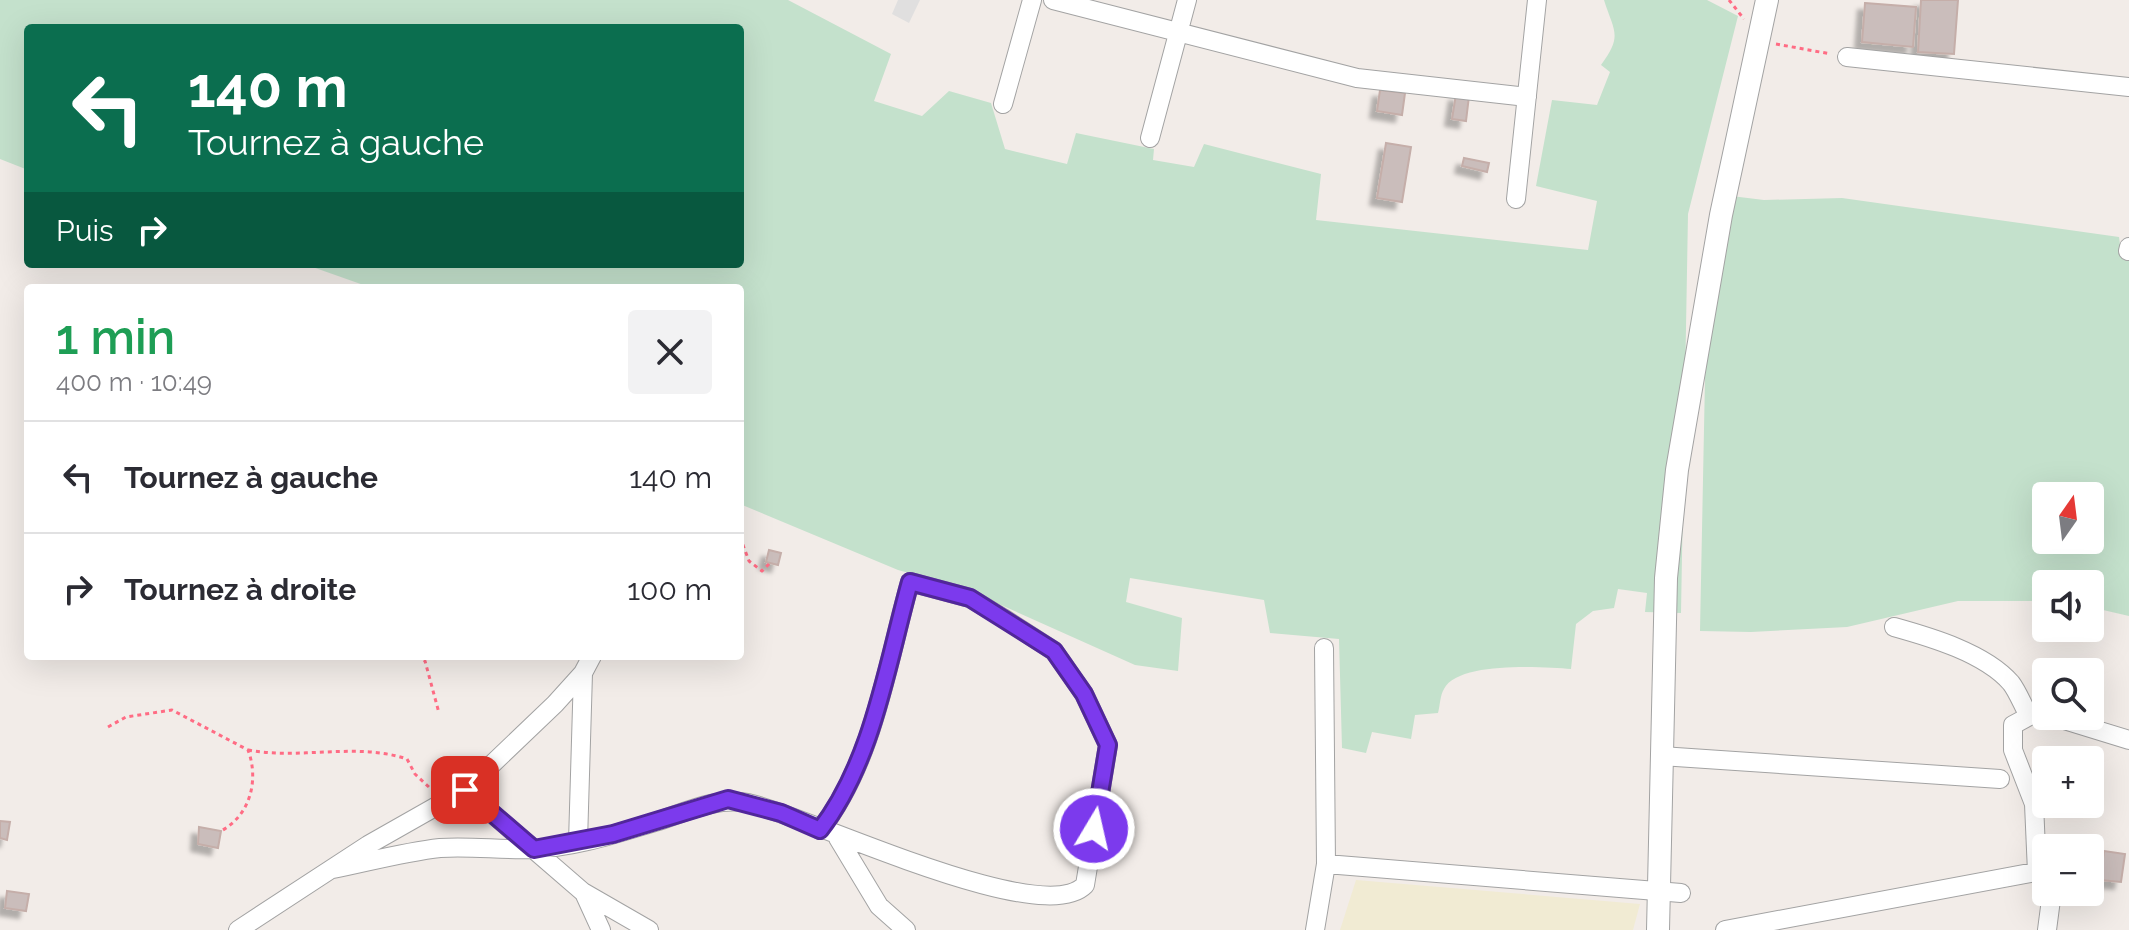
<!DOCTYPE html>
<html lang="fr">
<meta charset="utf-8">
<style>
body{margin:0;font-family:Raleway,sans-serif;background:#f2f2f3;color:#2b2b33;height:100vh;display:flex;flex-direction:column;font-size:30px;white-space:nowrap}
*{box-sizing:border-box;margin:0}
p{font-size:26px;color:#7c7c81}
.icon{flex:none;width:44px;height:44px;fill:none;stroke:currentColor;stroke-width:2;stroke-linecap:round;stroke-linejoin:round}
.map{position:relative;flex:1;overflow:hidden}
.details{position:absolute;left:24px;top:284px;width:720px;height:376px;display:flex;flex-direction:column;background:#fff;border-radius:8px;box-shadow:0 8px 32px #0002}
.details>*{flex:none}
.guide{position:absolute;left:24px;top:24px;width:720px;height:244px;border-radius:8px;box-shadow:0 8px 32px #0002;background:#0b6e4f;color:#fff;overflow:hidden}
.needle{width:52px;rotate:14deg}
.controls{position:absolute;left:2032px;top:482px;display:grid;gap:16px}
.controls a{display:grid;place-items:center;width:72px;height:72px;border-radius:8px;background:#fff;box-shadow:0 8px 32px #0002;font-size:40px}
.pin{position:absolute;display:grid;place-items:center;width:68px;height:68px;color:#fff;margin:-34px;border-radius:16px;box-shadow:0 4px 12px #0006}
.me{position:absolute;width:88px;margin:-44px;rotate:9deg;stroke-linejoin:round;filter:drop-shadow(0 0 6px #0008)}
.turn{display:flex;align-items:center;gap:28px;height:168px;padding:0 32px;font-size:36px}
.turn .icon{width:104px;height:104px;stroke-width:2.5}
.turn b{display:block;font-size:56px;line-height:68px}
.then{display:flex;align-items:center;height:76px;padding:0 32px;background:#0003;gap:16px;font-size:30px}
.round{display:grid;place-items:center;flex:none;width:84px;height:84px;border-radius:8px;background:#f2f2f3}
.overview{display:flex;align-items:center;justify-content:space-between;height:136px;padding:0 32px}
h1{font-size:48px;font-weight:600;line-height:60px;color:#1e9e55}
ul{padding:0;list-style:none}
li{display:flex;align-items:center;gap:24px;height:112px;padding:0 32px;border-top:2px solid #e1e1e2}
li div{flex:1}
li b{display:block;font-size:30px}
li em{font-style:normal}
.map>svg:first-child{display:block}
.residential{fill:#e0dfdf}
.farmland{fill:#f1ebd3}
.wetland{fill:#c4e1cc;fill-rule:evenodd}
.building{fill:#cabdbb;stroke:#c5aea9;stroke-width:2;filter:url(#shadow)}
.lines{fill:none;stroke-linecap:round;stroke-linejoin:round}
.minor-casing{stroke:#a3a3a3;stroke-width:20}
.tertiary-casing{stroke:#a3a3a3;stroke-width:24}
.path{stroke:#ff6c84;stroke-width:3;stroke-dasharray:4 4;stroke-linecap:butt}
.minor{stroke:#fff;stroke-width:18}
.tertiary{stroke:#fff;stroke-width:22}
.route-casing{stroke:#51269a;stroke-width:20}
.route{stroke:#7c3aed;stroke-width:14}
</style>
<div class="map">
<svg width="2129" height="930" viewBox="0 0 2129 930">
<defs>
<filter id="shadow"><feDropShadow dx="-7" dy="7" stdDeviation="2" flood-color="#0004"/></filter>
</defs>
<rect width="100%" height="100%" fill="#f2ece8"/>
<path class="residential" d="M898,0H920L909,23L892,14Z"/>
<path class="farmland" d="M1356,880L1640,904L1633,930H1340Z"/>
<path class="wetland" d="M0,0H788L891,54L874,101L922,116L949,91L991,103L1005,149L1067,164L1076,133L1154,149L1153,160L1194,167L1204,144L1321,174L1316,220L1588,250L1597,201L1536,186L1552,100L1597,105L1610,72L1601,65C1623,35 1614,32 1604,0H1707L1738,16L1688,214L1681,613L1645,612L1647,593L1618,589L1614,608L1593,611L1576,624L1571,669C1544,667 1458,661 1444,689C1440,695 1440,706 1438,713L1415,715L1411,739L1372,732L1366,753L1342,748L1339,639L1270,633L1264,600L1130,578L1126,602L1182,618L1178,671L1135,665L963,588L898,570L740,504V288H372L304,264H740V28H28V170L0,159Z
M1715,194L1764,200L1842,198L2119,237L2122,259L2129,261V616L2090,607V584H2046V601H1958L1847,627L1751,632L1700,631L1708,228ZM2046,496H2090V540H2046Z"/>
<path class="building" d="M1921,0H1958L1954,54L1918,52Z
M1865,3L1916,7L1913,47L1862,42Z
M1380,90L1405,93L1402,115L1377,111Z
M1456,94L1469,96L1466,121L1452,119Z
M1386,143L1411,147L1402,202L1377,198Z
M1464,158L1489,163L1487,172L1462,166Z
M769,550L781,553L778,565L766,562Z
M0,821L10,822L7,840L0,838Z
M199,827L221,831L218,848L198,844Z
M2104,851L2125,854L2121,882L2100,880Z
M7,891L29,894L26,911L5,908Z"/>
<g class="lines">
<defs>
<path id="minor" d="M1053,0L1357,78L1527,97
M1847,57L2129,87
M1003,104L1032,0
M1150,138L1187,0
M1516,199L1537,0
M2128,251L2129,247
M1894,627C1930,637 1985,653 2011,683C2018,692 2023,706 2029,716
M2051,716L2129,740
M1661,756L2000,779
M465,790L583,892L649,930
M838,838L879,906L906,930
M578,842L583,673
M1326,864L1681,893
M333,869C368,862 404,852 440,848C470,846 501,850 531,849C573,848 615,834 655,822C684,813 717,796 748,803C808,816 1041,930 1085,885L1108,745L1084,694L1054,651L1003,618L970,598L910,582C887,663 874,761 820,830
M2037,872L2034,804L2013,750V725L2037,712L2046,715
M585,895L601,930
M238,930L368,845L465,790L555,704L583,673L592,656
M1315,930L1326,864L1324,648
M1725,930L2046,870
M2047,930L2052,892"/>
<path id="tertiary" d="M1658,930L1666,578L1677,470L1721,215L1767,0"/>
</defs>
<use href="#minor" class="minor-casing"/>
<use href="#tertiary" class="tertiary-casing"/>
<path class="path" d="M1729,0L1744,19
M1776,44L1831,54
M740,537L749,561L762,571L770,563
M417,656L425,661L439,713
M108,727L126,717L172,710L248,750C259,779 251,815 221,831
M248,750C301,760 356,742 407,759L415,774L431,789"/>
<use href="#minor" class="minor"/>
<use href="#tertiary" class="tertiary"/>
</g>
<g class="lines">
<defs>
<path id="route" d="M465,790L534,849L613,834L728,799L781,813L820,830C873,761 887,664 910,582L970,598L1054,651L1084,694L1108,745L1094,829"/>
</defs>
<use href="#route" class="route-casing"/>
<use href="#route" class="route"/>
</g>
</svg>
<div class="controls">
<a><svg class="needle" viewBox="-14 -14 28 28"><path d="M0-13l5 13h-10z" fill="#e53935"/><path d="M0 13l5-13h-10z" fill="#7c7c81"/></svg></a>
<a><svg class="icon" aria-label="sound" viewBox="0 0 24 24"><path d="M4 9h4l5-4v14l-5-4H4zM17 9q2 3 0 6"/></svg></a>
<a><svg class="icon" aria-label="search" viewBox="0 0 24 24"><circle cx="10" cy="10" r="6"/><path d="M15 15l6 6"/></svg></a>
<a>+</a>
<a>−</a>
</div>
<div class="pin" style="left:465px;top:790px;background:#d93025"><svg class="icon" aria-label="arrive" viewBox="0 0 24 24"><path d="M6 21V4h12l-3 4 3 4H6"/></svg></div>
<svg class="me" style="left:1094px;top:829px" viewBox="-20 -20 40 40"><circle r="17" fill="#7c3aed" stroke="#fff" stroke-width="3"/><path d="M0-11L8 9 0 5-8 9z" fill="#fff"/></svg>
<div class="guide">
<div class="turn"><svg class="icon" aria-label="left" viewBox="0 0 24 24"><path d="M17 20v-9H6M10 6l-5 5 5 5"/></svg><div><b>140 m</b>Tournez à gauche</div></div>
<div class="then">Puis<svg class="icon" aria-label="right" viewBox="0 0 24 24"><path d="M7 20v-9h11M14 6l5 5-5 5"/></svg></div>
</div>
<section class="details">
<div class="overview"><div><h1>1 min</h1><p>400 m · 10:49</p></div><a class="round"><svg class="icon" aria-label="close" viewBox="0 0 24 24"><path d="M6 6l12 12M18 6L6 18"/></svg></a></div>
<ul>
<li><svg class="icon" aria-label="left" viewBox="0 0 24 24"><path d="M17 20v-9H6M10 6l-5 5 5 5"/></svg><div><b>Tournez à gauche</b></div><em>140 m</em></li>
<li><svg class="icon" aria-label="right" viewBox="0 0 24 24"><path d="M7 20v-9h11M14 6l5 5-5 5"/></svg><div><b>Tournez à droite</b></div><em>100 m</em></li>
</ul>
</section>
</div>
